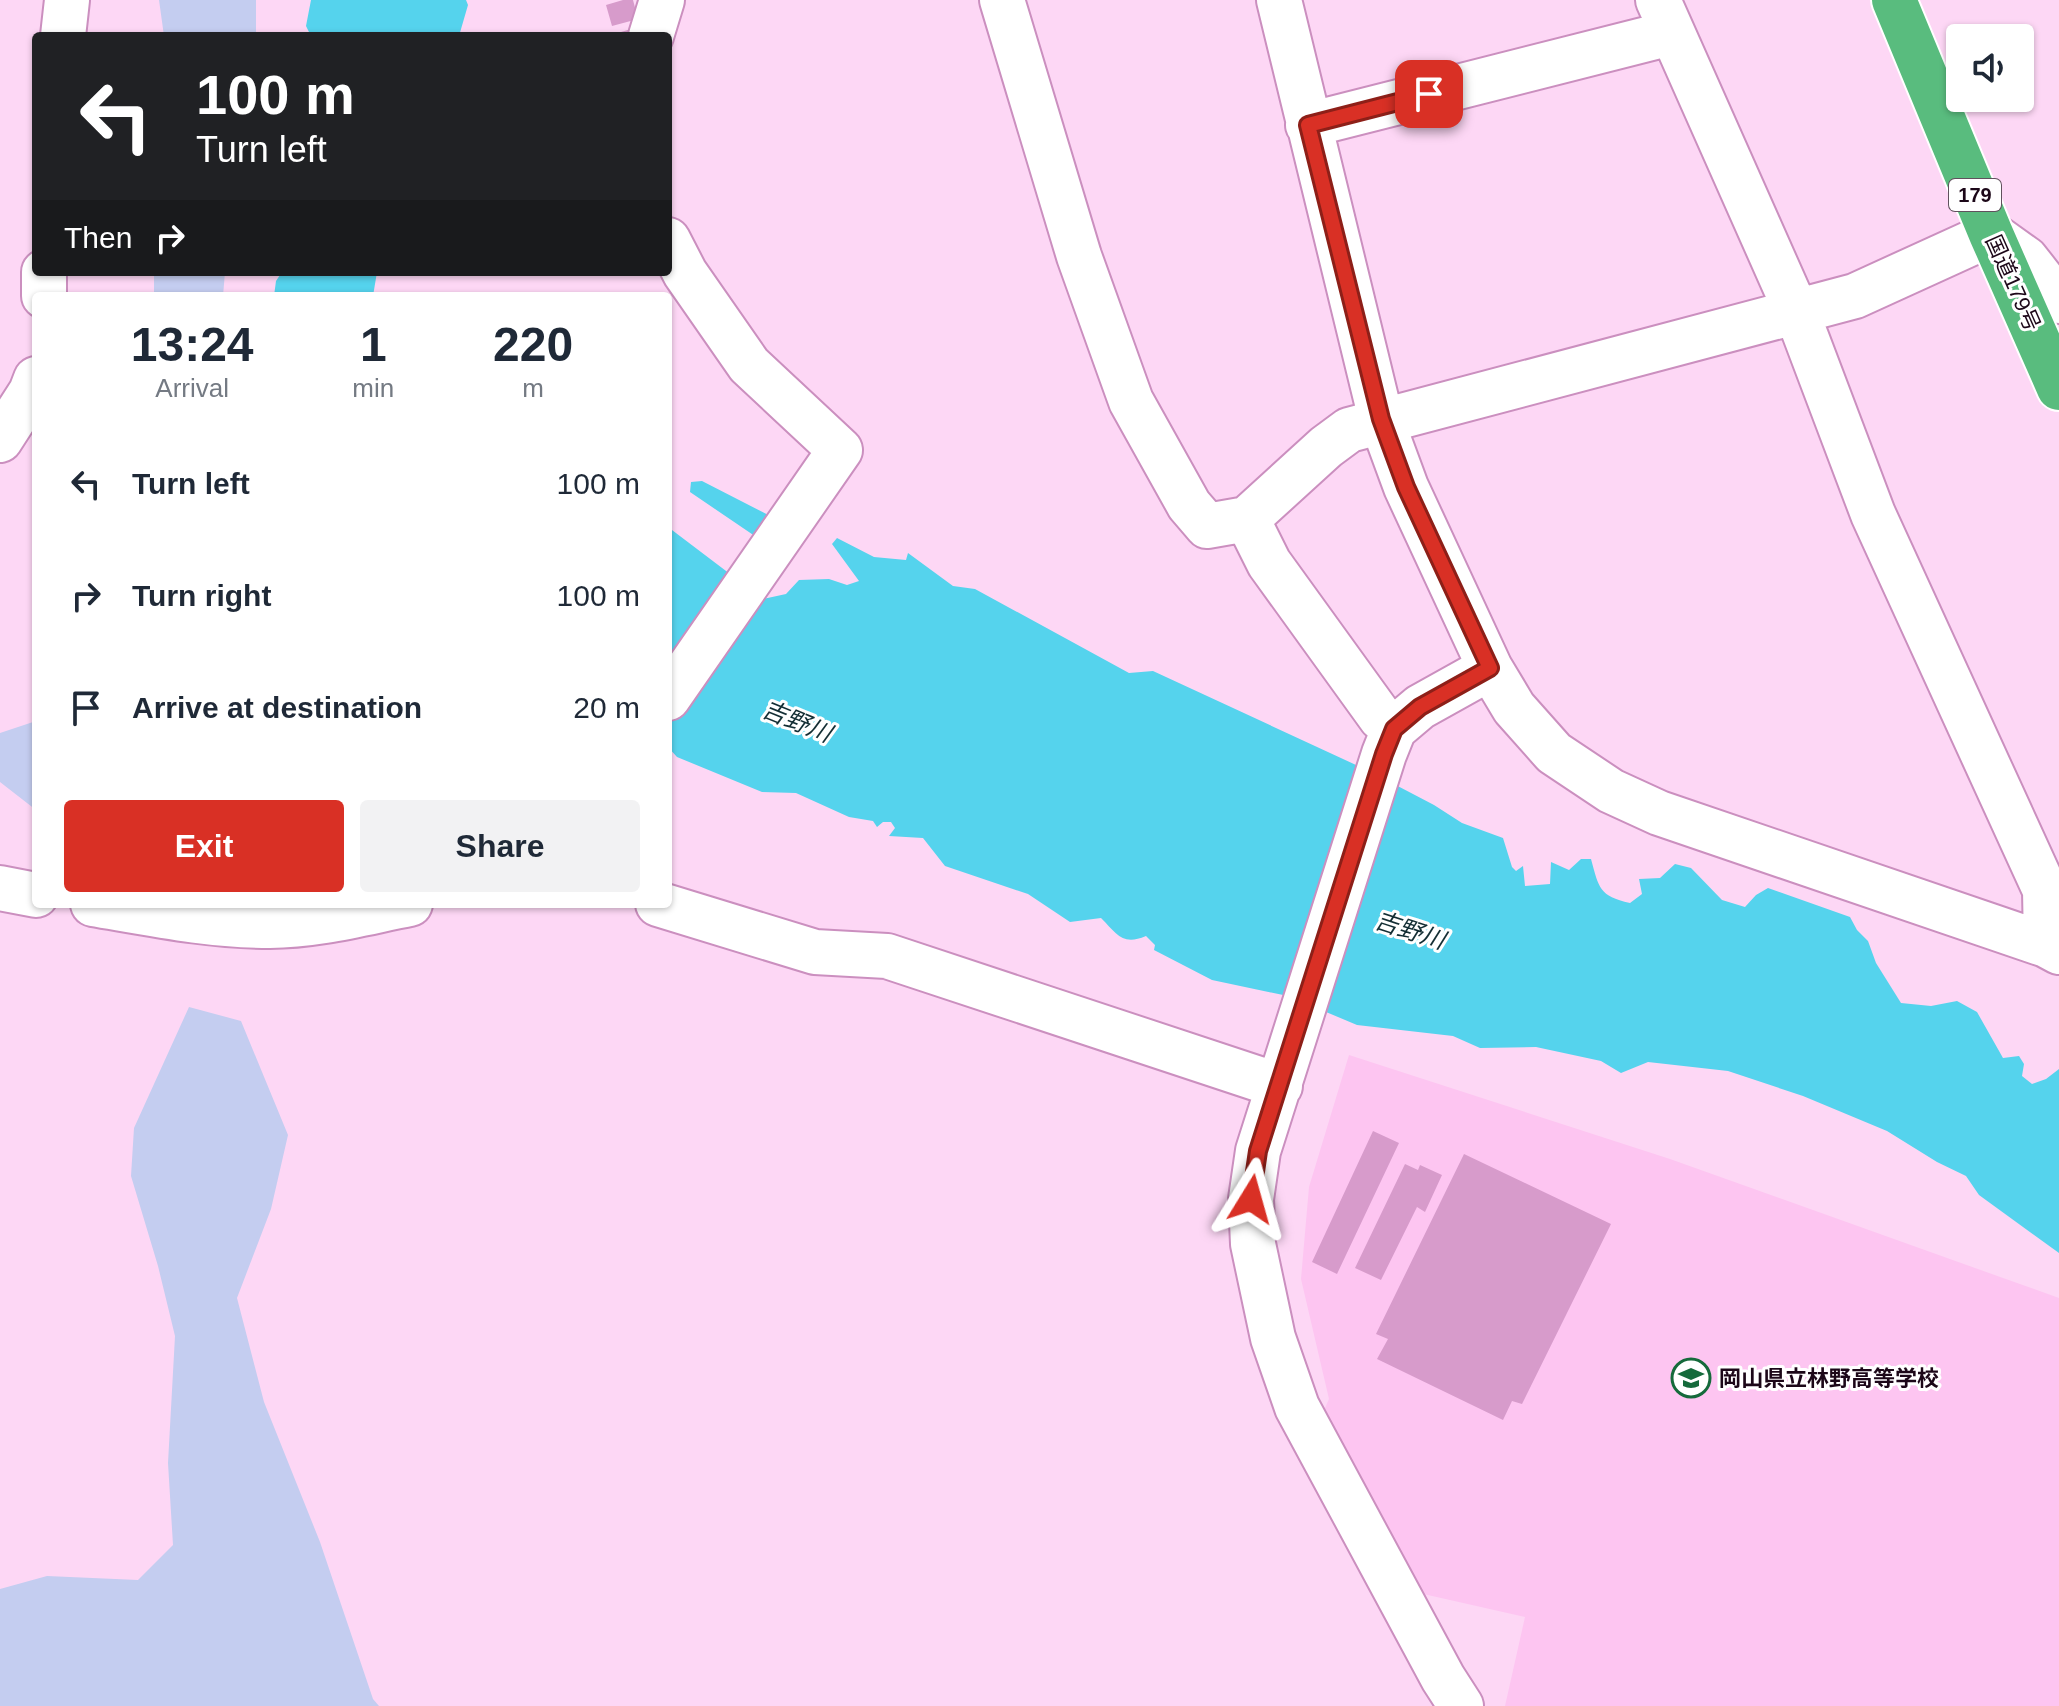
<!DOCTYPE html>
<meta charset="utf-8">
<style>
body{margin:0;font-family:Helvetica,"Noto Sans JP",sans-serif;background:#f2f2f3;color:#1f2937;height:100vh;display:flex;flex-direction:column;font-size:30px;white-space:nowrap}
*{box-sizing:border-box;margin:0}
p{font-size:26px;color:#747a83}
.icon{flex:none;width:44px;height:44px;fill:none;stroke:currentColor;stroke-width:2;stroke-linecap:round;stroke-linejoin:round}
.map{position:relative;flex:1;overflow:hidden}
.sheet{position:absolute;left:32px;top:292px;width:640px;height:616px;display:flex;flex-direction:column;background:#fff;border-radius:8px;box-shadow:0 2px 6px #0004}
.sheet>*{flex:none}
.guide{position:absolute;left:32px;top:32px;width:640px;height:244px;border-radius:8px;box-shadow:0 2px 6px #0004;background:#202124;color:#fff;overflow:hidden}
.buttons{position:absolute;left:1946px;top:24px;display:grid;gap:16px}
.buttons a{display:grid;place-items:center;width:88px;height:88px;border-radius:8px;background:#fff;box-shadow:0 2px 6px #0004;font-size:40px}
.pin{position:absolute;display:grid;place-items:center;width:68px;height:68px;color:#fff;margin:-34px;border-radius:16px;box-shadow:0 4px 12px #0006}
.me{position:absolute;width:88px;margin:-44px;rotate:8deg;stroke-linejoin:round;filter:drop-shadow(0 0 6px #0008)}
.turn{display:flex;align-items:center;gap:28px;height:168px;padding:0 32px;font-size:36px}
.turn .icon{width:104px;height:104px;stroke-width:2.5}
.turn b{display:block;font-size:56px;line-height:68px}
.then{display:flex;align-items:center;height:76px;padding:0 32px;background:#0003;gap:16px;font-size:30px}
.eta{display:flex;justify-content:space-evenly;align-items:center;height:136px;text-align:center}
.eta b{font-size:48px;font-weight:700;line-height:56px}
.button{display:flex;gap:16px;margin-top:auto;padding:16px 32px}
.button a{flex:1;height:92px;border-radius:8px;background:#d93025;color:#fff;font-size:32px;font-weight:700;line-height:92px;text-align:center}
.button a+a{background:#f2f2f3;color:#1f2937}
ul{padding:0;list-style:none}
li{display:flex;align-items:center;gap:24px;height:112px;padding:0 32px}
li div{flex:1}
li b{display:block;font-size:30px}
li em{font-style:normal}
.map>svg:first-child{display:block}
.built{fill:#fdc5f1}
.green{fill:#c4cdf0}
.water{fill:#55d3ed}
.building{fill:#d79bcb}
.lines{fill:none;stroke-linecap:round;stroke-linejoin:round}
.street-casing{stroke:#cb8fbf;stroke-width:48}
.highway-casing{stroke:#fff;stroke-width:48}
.street{stroke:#fff;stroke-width:44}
.highway{stroke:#59bc7e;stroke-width:44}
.route-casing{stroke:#8d1f18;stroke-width:20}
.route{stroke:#d93025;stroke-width:14}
.labels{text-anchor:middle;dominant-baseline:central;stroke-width:6;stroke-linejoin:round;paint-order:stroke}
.shield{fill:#fff;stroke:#60515d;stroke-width:2}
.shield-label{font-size:20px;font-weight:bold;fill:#1c0718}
.street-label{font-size:22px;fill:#1c0718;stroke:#fff}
.poi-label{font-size:22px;font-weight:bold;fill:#1c0718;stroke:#fff;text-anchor:start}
.water-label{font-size:24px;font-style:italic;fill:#132e34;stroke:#fff}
</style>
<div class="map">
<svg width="2059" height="1706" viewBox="0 0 2059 1706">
<rect width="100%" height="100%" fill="#fdd7f5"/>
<path class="built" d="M1349,1055L1670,1159L2059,1298V1706H1505L1525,1617L1419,1593L1322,1415L1329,1399L1301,1279L1309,1187Z"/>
<path class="green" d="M159,0H256V36H164Z
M154,272H225L223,296H154Z
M36,721V810L0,782V733Z
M189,1007L241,1021L288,1135L271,1209L237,1298L264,1402L320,1542L373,1699L379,1706H0V1589L47,1576L138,1580L173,1545L168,1463L175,1336L158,1266L131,1176L134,1128Z"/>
<path class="water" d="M311,0H466L468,5L459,36H311L306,26Z
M282,272H377L373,296H274L276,281Z
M702,481L780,521L765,543L690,492L691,482Z
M668,527L763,599L786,594L799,580L829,579L847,585L859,581L832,544L837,538L874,557L906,560L908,553L953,586L975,589L1129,673L1153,671L1369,771L1434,805L1462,823L1503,838L1512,867L1516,871L1523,866L1525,886L1550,884L1551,862L1569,870L1581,859H1591C1599,888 1599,896 1630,903L1642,894L1639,879L1660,878L1675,864L1691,868L1722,900L1745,907L1756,895L1768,888L1850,917L1857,930L1868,941L1876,963L1901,1003L1931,1006L1957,1001L1977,1012L2003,1058L2019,1056L2024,1064L2022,1076L2032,1084L2046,1079L2059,1069V1253L1979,1195L1966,1176L1937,1162L1887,1131L1803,1096L1728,1071L1648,1062L1621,1073L1601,1061L1536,1047L1480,1048L1453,1036L1357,1025L1288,996L1212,980L1154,950L1155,945L1146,936C1122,946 1117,934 1101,918L1070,922L1028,894L945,866L923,838L889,836L895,828L891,822H883L877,827L873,821L849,817L796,793L762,792L677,757L668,747Z"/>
<path class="building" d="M623,0H633L638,19L612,26L606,5Z
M631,29L633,36H611V35Z
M1373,1131L1399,1143L1337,1274L1312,1262Z
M1464,1154L1611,1224L1522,1404L1512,1401L1503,1420L1377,1359L1388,1339L1376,1334Z
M1405,1164L1418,1170L1420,1165L1442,1175L1425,1212L1417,1207L1381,1280L1355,1268Z"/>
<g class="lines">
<defs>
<path id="street" d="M1002,0L1079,256L1131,401L1189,505L1207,526L1247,519L1326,447L1349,430L1855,296L1991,234L2026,259L2059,301
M1279,0L1381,419L1406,487L1490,668L1514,708L1554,753L1611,791L1659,813L2046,945L2059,952
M1658,0L1797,313L1873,514L2045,890L2046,945
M63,36L67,0
M651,36L662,0
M1308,125L1671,33
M668,240L685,273L749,365L840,450L668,698
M44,296V272
M0,440L31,392L36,379
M1247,519L1269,563L1381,718L1394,729
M0,888L36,895
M93,904C152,914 210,926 270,926C317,926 364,913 410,904
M658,904L815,952L887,956L1280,1086
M1461,1706L1443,1678L1297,1407L1273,1338L1253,1244L1251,1199L1258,1151L1384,754L1394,729L1420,707L1490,668"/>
<path id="highway" d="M1894,0L1991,234L2059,388"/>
</defs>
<use href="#street" class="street-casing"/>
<use href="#highway" class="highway-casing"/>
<use href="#street" class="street"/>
<use href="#highway" class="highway"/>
</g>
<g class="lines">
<defs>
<path id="route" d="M1251,1199L1258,1151L1384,754L1394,729L1420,707L1490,668L1406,487L1381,419L1308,125L1429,94"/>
</defs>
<use href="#route" class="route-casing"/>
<use href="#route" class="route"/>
</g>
<defs>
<symbol id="school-ring" viewBox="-11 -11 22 22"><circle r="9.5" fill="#fff" stroke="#156a3b" stroke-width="1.5"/><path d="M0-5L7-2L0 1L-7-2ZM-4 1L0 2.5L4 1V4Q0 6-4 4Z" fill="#156a3b"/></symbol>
</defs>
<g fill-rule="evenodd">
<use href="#school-ring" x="1669" y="1356" width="44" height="44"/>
</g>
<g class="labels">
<rect class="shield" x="1949" y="179" width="52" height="32" rx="6"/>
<g class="shield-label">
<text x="1975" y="195">179</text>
</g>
<g class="street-label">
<text transform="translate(2013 283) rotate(66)">国道179号</text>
</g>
<g class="poi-label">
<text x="1719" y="1378">岡山県立林野高等学校</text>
</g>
<g class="water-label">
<text transform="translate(797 721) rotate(22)">吉野川</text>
<text transform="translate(1410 930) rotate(18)">吉野川</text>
</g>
</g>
</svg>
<div class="buttons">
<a><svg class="icon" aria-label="sound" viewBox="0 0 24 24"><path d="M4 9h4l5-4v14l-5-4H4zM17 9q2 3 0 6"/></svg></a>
</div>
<div class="pin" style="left:1429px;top:94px;background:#d93025"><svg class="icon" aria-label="arrive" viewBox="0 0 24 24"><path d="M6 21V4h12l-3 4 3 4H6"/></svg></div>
<svg class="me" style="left:1251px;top:1199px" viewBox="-20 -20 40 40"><path d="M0-17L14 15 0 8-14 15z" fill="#d93025" stroke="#fff" stroke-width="4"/></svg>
<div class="guide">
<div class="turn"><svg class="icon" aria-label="left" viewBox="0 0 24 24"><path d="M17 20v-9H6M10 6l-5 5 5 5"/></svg><div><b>100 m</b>Turn left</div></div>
<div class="then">Then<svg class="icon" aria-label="right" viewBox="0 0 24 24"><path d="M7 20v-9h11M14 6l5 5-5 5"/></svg></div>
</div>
<section class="sheet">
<div class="eta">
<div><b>13:24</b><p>Arrival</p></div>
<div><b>1</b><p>min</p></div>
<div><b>220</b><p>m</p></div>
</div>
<ul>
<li><svg class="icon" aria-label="left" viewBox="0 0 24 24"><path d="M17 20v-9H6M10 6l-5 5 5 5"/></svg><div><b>Turn left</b></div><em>100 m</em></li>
<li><svg class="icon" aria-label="right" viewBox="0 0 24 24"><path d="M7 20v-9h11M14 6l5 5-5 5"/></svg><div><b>Turn right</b></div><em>100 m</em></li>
<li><svg class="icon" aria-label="arrive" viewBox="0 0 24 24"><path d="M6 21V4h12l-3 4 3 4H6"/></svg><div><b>Arrive at destination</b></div><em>20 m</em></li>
</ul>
<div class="button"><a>Exit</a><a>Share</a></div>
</section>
</div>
